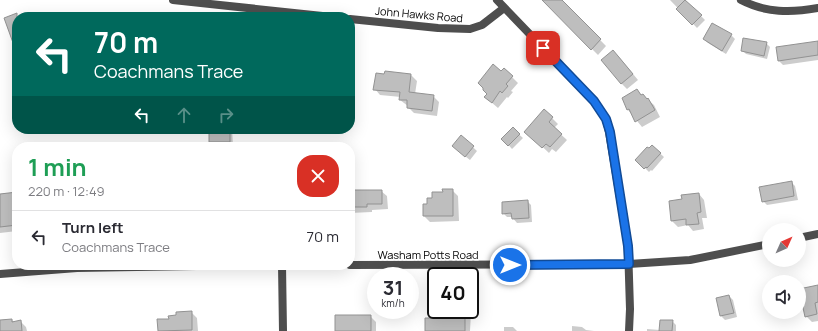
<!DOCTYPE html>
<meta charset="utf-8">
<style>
body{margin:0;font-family:Manrope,sans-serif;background:#f7f7f7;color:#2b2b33;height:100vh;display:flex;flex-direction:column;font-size:15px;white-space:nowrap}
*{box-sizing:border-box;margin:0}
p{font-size:13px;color:#7c7c81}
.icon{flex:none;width:22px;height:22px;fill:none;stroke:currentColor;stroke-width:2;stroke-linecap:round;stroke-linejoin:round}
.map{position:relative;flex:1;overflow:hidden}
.drawer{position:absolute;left:12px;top:142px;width:343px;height:128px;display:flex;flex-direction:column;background:#fff;border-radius:16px;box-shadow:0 4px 16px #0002}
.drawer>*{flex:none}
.guide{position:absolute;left:12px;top:12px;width:343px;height:122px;border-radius:16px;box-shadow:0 4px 16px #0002;background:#00695c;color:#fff;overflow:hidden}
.needle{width:26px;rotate:45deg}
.controls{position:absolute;left:762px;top:223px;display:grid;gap:8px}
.controls a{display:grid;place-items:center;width:44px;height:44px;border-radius:50%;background:#fff;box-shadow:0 4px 16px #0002;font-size:20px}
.speed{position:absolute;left:367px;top:267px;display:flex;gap:8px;font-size:20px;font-weight:700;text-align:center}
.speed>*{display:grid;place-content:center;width:52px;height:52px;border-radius:50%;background:#fff;box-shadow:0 4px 16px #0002;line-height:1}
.speed small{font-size:10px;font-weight:400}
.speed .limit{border:2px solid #111;border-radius:6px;background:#fff;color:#111}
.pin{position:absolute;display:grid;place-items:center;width:34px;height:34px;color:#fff;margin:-17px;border-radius:8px;box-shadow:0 2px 6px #0006}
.me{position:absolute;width:44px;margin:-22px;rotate:90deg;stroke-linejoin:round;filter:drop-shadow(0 0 3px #0008)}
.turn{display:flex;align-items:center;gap:14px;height:84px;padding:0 16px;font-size:18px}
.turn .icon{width:52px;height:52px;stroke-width:2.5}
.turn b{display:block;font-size:28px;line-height:34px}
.lanes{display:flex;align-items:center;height:38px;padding:0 16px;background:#0003;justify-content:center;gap:20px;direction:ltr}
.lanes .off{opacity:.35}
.round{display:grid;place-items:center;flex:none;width:42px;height:42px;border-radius:16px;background:#f7f7f7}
.summary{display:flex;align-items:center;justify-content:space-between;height:68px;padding:0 16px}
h1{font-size:24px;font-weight:700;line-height:30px;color:#1e9e55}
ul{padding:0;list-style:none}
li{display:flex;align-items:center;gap:12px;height:52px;padding:0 16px;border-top:1px solid #e1e1e2}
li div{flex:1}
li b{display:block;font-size:15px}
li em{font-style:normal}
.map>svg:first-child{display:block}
.shadow{fill:#0003}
.building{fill:#bebebe;stroke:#929292}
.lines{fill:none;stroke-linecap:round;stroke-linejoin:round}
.minor{stroke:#4e4e4e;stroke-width:8}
.tertiary{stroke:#4e4e4e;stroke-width:8}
.route-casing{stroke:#114b97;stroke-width:10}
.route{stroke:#1a73e8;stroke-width:7}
.labels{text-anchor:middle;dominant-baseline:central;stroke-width:3;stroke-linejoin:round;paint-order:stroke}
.street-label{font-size:11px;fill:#000;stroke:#fff}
</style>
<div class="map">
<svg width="818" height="331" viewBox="0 0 818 331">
<rect width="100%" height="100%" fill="#fff"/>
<path class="shadow" d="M543,0H561L606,46L598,55Z
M670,0H685L705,20L697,28Z
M731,35L735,39L726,54L708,43L704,39Z
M818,42V60L783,65L779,61Z
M766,43L770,47L767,59L746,54L742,50Z
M619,57L638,80L627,89L622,84Z
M504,69L518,83L511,91L513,92L508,98L507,97L498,108L491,102L501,73Z
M385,75H411L417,81L415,94L433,96L439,102L437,116L414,113L408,107V106L400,100L401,97L380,95L375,89Z
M637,91L654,105L660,117L642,127L628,110L623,98Z
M552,118L558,124L554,128L567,140L556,152L552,149L549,153L532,137Z
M210,129H232L233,146L213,145L210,141Z
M240,129H249V130H241Z
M513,129L523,138L512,149L503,139Z
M461,136L477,151L470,160L457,150Z
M652,146L664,157L652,171L651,170L649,172L637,160Z
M791,182L795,186L798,200L767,205L763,201Z
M452,190L458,196L459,221L430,222L424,216L428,205L433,199Z
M350,191H381L387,196L388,209L372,210V212L350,213Z
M17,193V231L0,233V194Z
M699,194L704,200L707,218H702L704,229L693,231L688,225L678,227L672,221L683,200Z
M527,201L531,205L532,222L517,223L512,217H507L503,213Z
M818,286V321L812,322L806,316Z
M729,296L733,300L737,317L725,320L721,316Z
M450,310H467L471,313L470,331H426L450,319Z
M191,312L197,318L198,331H159L158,320H170Z
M370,316L376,322V331H336Z
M12,320L14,322H21L26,327L27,331H0V321Z
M672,321L676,325V331H647V329L660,330Z
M572,326L582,327L586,330L594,331H572Z
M504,327H513L517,331H504Z"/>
<path class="building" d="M542,0H562L601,39L591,50Z
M685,0L702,15L692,25L676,9Z
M17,13V51H16L4,18Z
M712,23L732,34L722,51L703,39Z
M743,38L767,42L764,56L741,51Z
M818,41V55L778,61L776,47Z
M613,50L633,74L621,84L601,60Z
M493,64L501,71L504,68L513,76L506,84L508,86L502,93L500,91L492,103L484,97L487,94L483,90V88L478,83Z
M385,71L411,74L409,92L434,95L432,111L407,108V100H399L400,92L373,90L376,73L384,74Z
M637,89L641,95L643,94L647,99L648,98L655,110L635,122L629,109L627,110L622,98Z
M544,109L553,117L549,122L562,134L550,147L546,144L542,148L524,132Z
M513,127L520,134L508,146L501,139Z
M209,129H230V142H209Z
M461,135L474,146L465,157L452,146Z
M652,145L661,153L647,168L646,167L644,169L635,160L647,147L649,148Z
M792,181L794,196L762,202L759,187Z
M442,189H453V216H423V204H427V198H432V192H443Z
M350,190H382V204H367V207H350Z
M17,192V225L0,227V194Z
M699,193L701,212L697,213L699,224L686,225V219L671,221L669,201L682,199L681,195Z
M528,200L529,218L512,219L511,213L502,214V202Z
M818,285V302L815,303L817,314L805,317L799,289Z
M729,295L734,313L720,316L716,298Z
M449,310H465V331H425V318H449Z
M192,311V330L158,331L157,319H169L168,316L176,315V312Z
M335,315H371V331H335Z
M12,319V322L21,320L22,331H0V320Z
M660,320H673L672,331H659Z"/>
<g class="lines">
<path class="minor" d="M173,0L332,17
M497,0L594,101L606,119L609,132L628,246L630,309L629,331
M741,0C766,13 791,13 818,8
M350,19L438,28L470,29L482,25L504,8
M282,265L283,331"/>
<path class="tertiary" d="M799,238L818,234
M350,265L629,264L690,260L769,244
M0,274L77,268L258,265"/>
</g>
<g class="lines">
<defs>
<path id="route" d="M510,265L629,264L628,246L610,132L606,119L594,101L543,48"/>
</defs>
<use href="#route" class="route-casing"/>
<use href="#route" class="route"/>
</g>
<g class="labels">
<g class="street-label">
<text transform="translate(419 14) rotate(5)">John Hawks Road</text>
<text x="428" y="254">Washam Potts Road</text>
</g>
</g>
</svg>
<div class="controls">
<a><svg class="needle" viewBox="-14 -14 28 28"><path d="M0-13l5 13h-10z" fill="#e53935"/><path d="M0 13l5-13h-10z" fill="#7c7c81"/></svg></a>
<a><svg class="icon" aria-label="sound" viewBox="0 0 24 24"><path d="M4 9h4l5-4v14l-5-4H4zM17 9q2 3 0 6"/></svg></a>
</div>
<div class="speed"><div>31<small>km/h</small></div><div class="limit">40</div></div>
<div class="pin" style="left:543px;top:48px;background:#d93025"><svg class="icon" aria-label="arrive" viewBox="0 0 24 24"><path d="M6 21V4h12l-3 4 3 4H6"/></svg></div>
<svg class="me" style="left:510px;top:265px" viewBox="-20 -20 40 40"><circle r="17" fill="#1a73e8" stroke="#fff" stroke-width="3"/><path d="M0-11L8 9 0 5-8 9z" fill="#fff"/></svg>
<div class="guide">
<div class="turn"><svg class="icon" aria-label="left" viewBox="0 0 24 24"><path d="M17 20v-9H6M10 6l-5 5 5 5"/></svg><div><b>70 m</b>Coachmans Trace</div></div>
<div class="lanes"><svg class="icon" aria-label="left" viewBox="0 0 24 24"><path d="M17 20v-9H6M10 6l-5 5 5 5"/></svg><svg class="icon off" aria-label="ahead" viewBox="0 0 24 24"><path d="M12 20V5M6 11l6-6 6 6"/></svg><svg class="icon off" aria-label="right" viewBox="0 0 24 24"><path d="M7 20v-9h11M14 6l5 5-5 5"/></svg></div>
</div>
<section class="drawer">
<div class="summary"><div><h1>1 min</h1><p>220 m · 12:49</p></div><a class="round" style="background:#d93025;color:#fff"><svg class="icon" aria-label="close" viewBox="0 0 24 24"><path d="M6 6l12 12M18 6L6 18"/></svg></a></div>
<ul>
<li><svg class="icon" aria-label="left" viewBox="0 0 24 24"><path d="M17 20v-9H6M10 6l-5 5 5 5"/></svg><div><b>Turn left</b><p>Coachmans Trace</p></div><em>70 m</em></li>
</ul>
</section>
</div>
